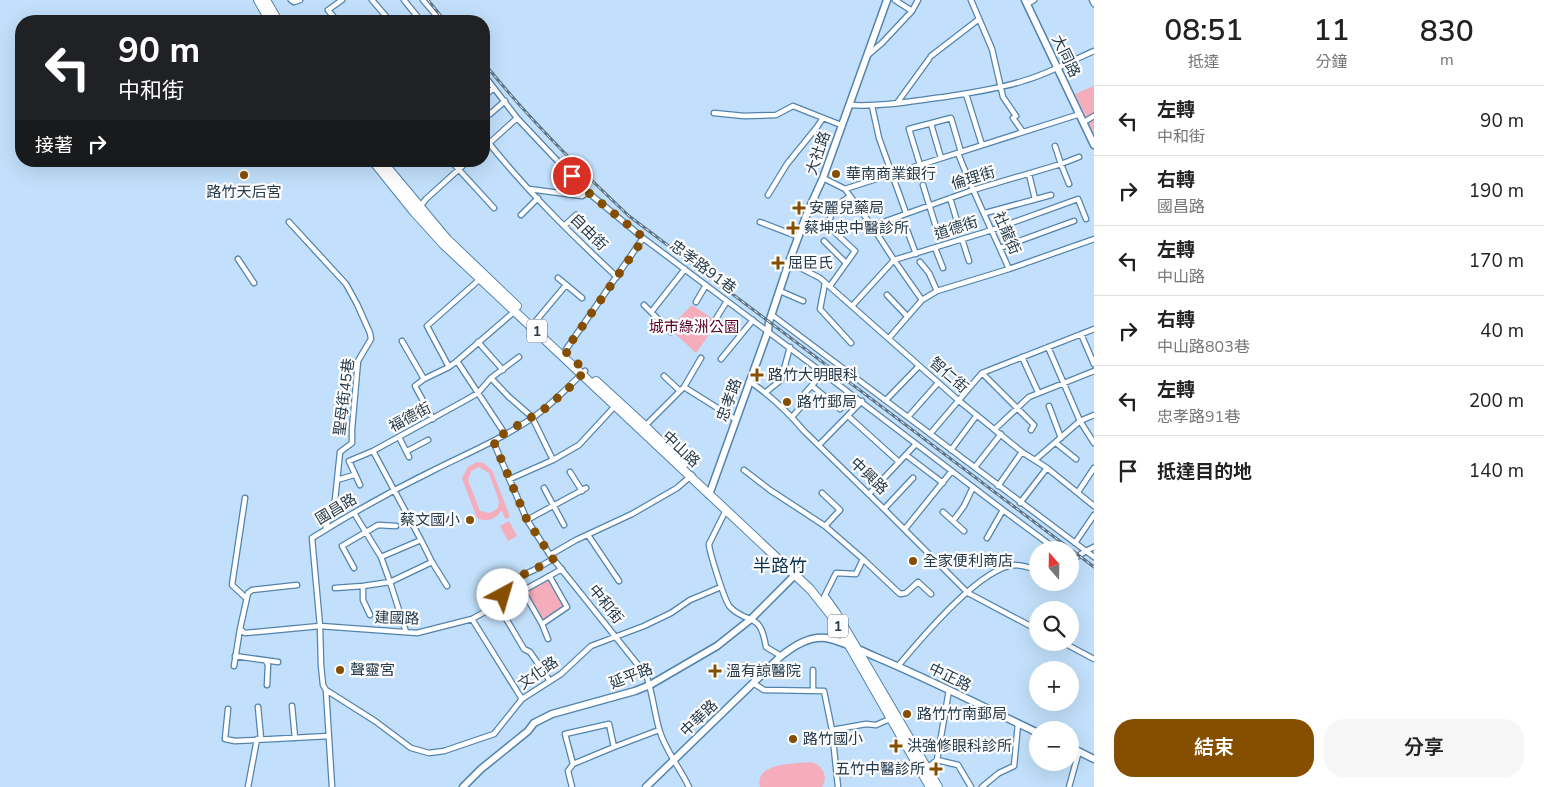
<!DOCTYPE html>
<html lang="zh-TW">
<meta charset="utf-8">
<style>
body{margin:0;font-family:"Nunito Sans","Noto Sans TC",sans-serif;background:#f6f6f6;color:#222;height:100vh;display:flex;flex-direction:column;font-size:19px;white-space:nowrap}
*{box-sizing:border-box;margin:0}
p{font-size:16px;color:#767676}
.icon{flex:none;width:28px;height:28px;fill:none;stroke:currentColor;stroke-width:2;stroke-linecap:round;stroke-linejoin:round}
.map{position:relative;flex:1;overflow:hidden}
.details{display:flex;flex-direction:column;background:#fff;width:450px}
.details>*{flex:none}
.guide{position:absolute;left:15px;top:15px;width:475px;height:152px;border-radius:20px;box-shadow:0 5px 20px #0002;background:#202124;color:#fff;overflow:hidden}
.needle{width:32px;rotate:340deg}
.tools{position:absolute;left:1029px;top:541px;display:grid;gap:10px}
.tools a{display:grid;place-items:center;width:50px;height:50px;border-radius:50%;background:#fff;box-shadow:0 5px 20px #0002;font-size:25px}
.pin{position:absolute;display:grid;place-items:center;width:42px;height:42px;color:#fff;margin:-21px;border:2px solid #fff;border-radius:50%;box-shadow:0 1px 5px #0007}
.me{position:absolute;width:55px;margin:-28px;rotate:39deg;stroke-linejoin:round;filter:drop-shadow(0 0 4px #0008)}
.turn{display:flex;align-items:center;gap:18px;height:105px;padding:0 20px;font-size:22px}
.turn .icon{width:65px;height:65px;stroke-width:2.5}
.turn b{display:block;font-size:35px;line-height:42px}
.then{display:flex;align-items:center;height:48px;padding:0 20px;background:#0003;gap:10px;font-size:19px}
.eta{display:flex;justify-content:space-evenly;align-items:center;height:85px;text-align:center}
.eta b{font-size:30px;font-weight:600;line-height:35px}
.action{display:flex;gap:10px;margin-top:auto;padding:10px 20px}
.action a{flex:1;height:58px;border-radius:20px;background:#864e00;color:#fff;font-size:20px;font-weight:600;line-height:58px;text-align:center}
.action a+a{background:#f6f6f6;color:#222}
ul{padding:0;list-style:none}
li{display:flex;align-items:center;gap:15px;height:70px;padding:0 20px;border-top:1px solid #e0e0e0}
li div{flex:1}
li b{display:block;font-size:19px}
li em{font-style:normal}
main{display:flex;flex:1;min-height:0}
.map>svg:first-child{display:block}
.green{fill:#f5acbb;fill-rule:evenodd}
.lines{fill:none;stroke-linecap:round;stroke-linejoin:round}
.street-casing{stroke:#5383ac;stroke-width:7}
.secondary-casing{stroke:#5383ac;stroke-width:9}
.primary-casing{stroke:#5383ac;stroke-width:10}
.street{stroke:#fff;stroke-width:4.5}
.secondary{stroke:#fff;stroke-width:6}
.primary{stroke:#fff;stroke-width:8}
.rail-casing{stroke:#5c7489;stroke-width:3}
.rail{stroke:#fdfdfd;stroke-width:1;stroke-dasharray:4;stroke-linecap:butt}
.route{stroke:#864e00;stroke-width:9;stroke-dasharray:0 16.2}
.poi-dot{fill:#864e00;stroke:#fdfdfd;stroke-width:2}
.labels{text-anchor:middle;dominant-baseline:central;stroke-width:4.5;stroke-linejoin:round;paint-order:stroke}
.shield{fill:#fdfdfd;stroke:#667480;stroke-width:1}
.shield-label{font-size:14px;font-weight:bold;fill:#253a4b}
.street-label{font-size:15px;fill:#253a4b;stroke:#fdfdfd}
.poi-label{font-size:15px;fill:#253a4b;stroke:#fdfdfd;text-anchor:start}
.park-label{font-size:15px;fill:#590024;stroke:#fdfdfd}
.quarter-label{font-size:18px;fill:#0b314d;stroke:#fdfdfd}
</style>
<main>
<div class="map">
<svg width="1094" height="787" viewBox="0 0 1094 787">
<rect width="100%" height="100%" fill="#c2e0fb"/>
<path class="green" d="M1094,86V134L1075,94Z
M692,305L718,322L696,353L669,328Z
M477,462L483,463L492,470L510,517L505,519L502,510C496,519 487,523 477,518L462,478L468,467ZM479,467L489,473L499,501L498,508L490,513L480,511L468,480L471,471Z
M509,521L517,536L508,541L500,526Z
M549,580L563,606L543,620L527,592Z
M811,762C822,765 829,776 822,787H760C754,762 795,764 811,762Z"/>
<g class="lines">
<defs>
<path id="street" d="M291,0L294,2L300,0
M372,0L390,21
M404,0L421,21
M423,0L441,21
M895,0L912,11
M971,0L992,49L1003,97L1016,116L1013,118L1023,132
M1092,0L1094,4
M1027,4L1034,0
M337,21L328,10L342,0
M365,21L367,19
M869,54L882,43L912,11L918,0
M931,56L979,19
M484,75L517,118L584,189L643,238L823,373L805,393L807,400L792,417
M966,94L982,145
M484,96L494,88
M897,103L929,59
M849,105C881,107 912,101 944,97C970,93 998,89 1023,81C1048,74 1071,61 1094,51
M872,106L879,138L906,213
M714,113L744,116L776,115L793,106L841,125
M490,114L505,101
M1084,122L1094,116
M931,124L941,158
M484,137C524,188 570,233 617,277
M1055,146L1061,164L1079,157
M484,148L517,118
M961,152L951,118L909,129L920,165L1080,114
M958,153C973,193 992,230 1009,269L1094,239
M451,161L494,208
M1029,174L1035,199
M823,178L845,189L920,165
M923,185L936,227
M529,189L582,196L588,192
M845,189L872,226L894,260L992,230L1078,199L1086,219
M768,195L787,164L817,127L823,118
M950,198L957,221
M419,208L426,199L468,161
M985,213L1051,195
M521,215L538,198
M289,222L346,284L357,304L370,333L371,339L358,361L352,429V443L340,452L335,500L325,530
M760,222L799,237
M564,226L576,215
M872,226L973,190L1061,164L1069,184
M907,230L916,254
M962,239L969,261
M824,241L846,263
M935,248L943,268
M1000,248L1074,221
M238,259L254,283
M789,262L820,278L958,400L1022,452L1047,468L1094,506
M920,262L929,273L937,291
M558,278L582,298
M825,283L820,309L851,343
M830,286L855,251L828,226L833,208L850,196
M780,291L803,301
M887,295L907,316
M696,302L706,285
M644,305L671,332L678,323
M853,305L894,260L922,300
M652,311L685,269
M772,315L1086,551L1070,561
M535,322L566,285
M714,322L727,301
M1081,334L1094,364
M889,338L922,300L937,291L1009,269
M402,341L424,379
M478,342L503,370
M1048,347L1080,421L1094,443
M565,351L643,238
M1022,357L1038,392
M721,359L753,320
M457,361L505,434
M449,367L457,361L515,311
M823,373L1003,510
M982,373L1034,425L1031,430
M664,376L680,391
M491,378L509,397L532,417L553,460
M749,381C770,395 788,412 804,431L884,509L968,593L1038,630
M812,386L840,409
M684,387L735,419
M766,392L781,380L790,347
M886,400L919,366
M1049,406L1061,438
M848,416L899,462
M908,417L938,383
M433,419L415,386L424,379L449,367L427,326L480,279
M645,426L684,387L701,358
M995,429L1029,397L1094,371
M930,434L982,373L1094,329
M399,437L409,457
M493,441L527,520L550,555L646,675C653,693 654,713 660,732C666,751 680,768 689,787
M1056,443L1076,459
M819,445L862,401
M951,450L977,415
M407,451L428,440
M906,455L943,483
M1035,460L1080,421L1094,415
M975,467L1001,434
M744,470L770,490L825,526L863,559L900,594L906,593L918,582L931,594
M570,472L582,491
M510,479L553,460L579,445L615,406
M337,480L354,475
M360,485L349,461L373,451
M998,486L1022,452
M544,488L564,525
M1078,492L1094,468
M822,493L840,510L825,526
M869,494L916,444
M245,498L232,585L246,598
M1020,503L1047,468
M884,509L913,478
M726,510L709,544C709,551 725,602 730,607C749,626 760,610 766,647L781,656
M943,512L964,531
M354,513L381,557L390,582L406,632
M527,520L586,488
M953,521L964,506L973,487
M905,529L951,472
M588,535L619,581
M987,538L1003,510L1057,550
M421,540L373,451L466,400L478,393L491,378L519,357
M1075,543L1094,515
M1094,547L1086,551L1094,557
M550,555L576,540L632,514L677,488L692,475
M381,557L421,540L432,562
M354,568L342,546L378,525L396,526
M297,585L252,590L248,593L240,629L245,633L320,626L417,633L472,619L562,569
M363,586V600L370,615
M335,588L363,586L390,582L432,562L447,586
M523,591L542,624L548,639
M824,597L836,573L856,574L863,559
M472,619L522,699
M542,624L567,607L550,577
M1062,642L1094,659
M235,656L278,662
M266,661L268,665L267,685
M234,666L240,629
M898,666C920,640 980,567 1015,565C1021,565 1031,568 1038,570
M550,681L530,652L524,649L498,605L508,582L534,570L553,559
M753,683L764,690L824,691L832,730
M326,690L375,721L411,748L429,753L444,751L494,734L522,699L561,674L591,646L644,626L671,613L690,600L721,587
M813,691V670
M292,706L295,738
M258,707L261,739
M228,709L225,739L235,741L329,736
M614,747L659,730
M937,760L958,765L971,787
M927,768L937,760L949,690
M248,787L257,739
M332,787L326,690L323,685L321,665L320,626L312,538C352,513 393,490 436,469C472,451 511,435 543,410C558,398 571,384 585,371
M572,787L568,771L573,764L614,747L609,724L565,734L573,764
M838,787L832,730L866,724L876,725L892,718
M982,787L999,773L1014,766L1018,724
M1069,787L1079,751"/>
<path id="secondary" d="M1025,0L1094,145
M709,495L768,331L769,322L789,262L808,211L823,178L887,0
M1070,747L1094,759
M463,787L481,769L528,731L534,723L552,714L635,691L650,685L717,646L751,619L799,571
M646,787L781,656C794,646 809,636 826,638C842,641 860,650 876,657C931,680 984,707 1038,733"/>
<path id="primary" d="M258,0L270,21
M266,0L278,21
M373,161L414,212L443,244L810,589L834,619L930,787
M382,161L447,239L517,306
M596,381L645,426L684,464
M826,599L836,613L938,787"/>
</defs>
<use href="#street" class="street-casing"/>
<use href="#secondary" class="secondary-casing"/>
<use href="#primary" class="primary-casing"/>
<use href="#street" class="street"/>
<use href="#secondary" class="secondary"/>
<use href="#primary" class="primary"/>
<defs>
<path id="rail" d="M428,0L445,21
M484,63C528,118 578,168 629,216L1094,567"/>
</defs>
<use href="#rail" class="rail-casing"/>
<use href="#rail" class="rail"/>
</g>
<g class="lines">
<path class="route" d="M503,595L506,585L512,579L534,570L553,559L527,520L493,440L542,411L568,389L585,371L565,351L644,238L584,189L572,176"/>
</g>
<g class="poi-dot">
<circle cx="836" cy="174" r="5"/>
<circle cx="244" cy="175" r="5"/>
<path d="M796.5 200.5h5v5h5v5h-5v5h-5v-5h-5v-5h5z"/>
<path d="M790.5 220.5h5v5h5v5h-5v5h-5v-5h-5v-5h5z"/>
<path d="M775.5 255.5h5v5h5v5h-5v5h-5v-5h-5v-5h5z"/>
<path d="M754.5 367.5h5v5h5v5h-5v5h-5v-5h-5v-5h5z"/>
<circle cx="787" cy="402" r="5"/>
<circle cx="470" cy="520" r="5"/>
<circle cx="913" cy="561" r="5"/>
<circle cx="340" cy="670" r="5"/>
<path d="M712.5 663.5h5v5h5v5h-5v5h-5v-5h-5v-5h5z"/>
<circle cx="907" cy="714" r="5"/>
<circle cx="793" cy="739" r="5"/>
<path d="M893.5 738.5h5v5h5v5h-5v5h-5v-5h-5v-5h5z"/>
<path d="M933.5 761.5h5v5h5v5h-5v5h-5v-5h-5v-5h5z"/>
</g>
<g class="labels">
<g class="shield">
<rect x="527" y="319.5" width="20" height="23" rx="4"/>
<rect x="828" y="614.5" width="20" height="23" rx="4"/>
</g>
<g class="shield-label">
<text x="537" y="331">1</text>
<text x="838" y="626">1</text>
</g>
<g class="street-label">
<text transform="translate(1066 56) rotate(64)">大同路</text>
<text transform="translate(818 153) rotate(-71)">大社路</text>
<text transform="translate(973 178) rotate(-17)">倫理街</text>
<text transform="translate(956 228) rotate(-18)">道德街</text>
<text transform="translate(589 232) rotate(45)">自由街</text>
<text transform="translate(1007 233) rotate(66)">社龍街</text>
<text transform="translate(703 267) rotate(37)">忠孝路91巷</text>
<text transform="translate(949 375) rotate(41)">智仁街</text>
<text transform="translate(344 397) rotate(-83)">聖母街45巷</text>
<text transform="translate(729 400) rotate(-70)">忠孝路</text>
<text transform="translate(410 417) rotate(-28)">福德街</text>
<text transform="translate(681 449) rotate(43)">中山路</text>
<text transform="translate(869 476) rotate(44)">中興路</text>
<text transform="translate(336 509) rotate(-31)">國昌路</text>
<text transform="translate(606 604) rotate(51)">中和街</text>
<text transform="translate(397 618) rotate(2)">建國路</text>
<text transform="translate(538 673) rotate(-35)">文化路</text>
<text transform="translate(631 676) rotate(-21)">延平路</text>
<text transform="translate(950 677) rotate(26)">中正路</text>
<text transform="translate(699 718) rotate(-44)">中華路</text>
</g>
<g class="poi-label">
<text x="846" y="174">華南商業銀行</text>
<text x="244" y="192" text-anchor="middle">路竹天后宮</text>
<text x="809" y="208">安麗兒藥局</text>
<text x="804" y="228">蔡坤忠中醫診所</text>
<text x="788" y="263">屈臣氏</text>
<text x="768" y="375">路竹大明眼科</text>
<text x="797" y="402">路竹郵局</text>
<text x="460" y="520" text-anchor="end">蔡文國小</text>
<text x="923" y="561">全家便利商店</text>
<text x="350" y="670">聲靈宮</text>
<text x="726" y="671">溫有諒醫院</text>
<text x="917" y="714">路竹竹南郵局</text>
<text x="803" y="739">路竹國小</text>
<text x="907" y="746">洪強修眼科診所</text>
<text x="925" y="769" text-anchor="end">五竹中醫診所</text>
</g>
<g class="park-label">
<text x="694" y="327">城市綠洲公園</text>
</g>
<g class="quarter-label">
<text x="780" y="566">半路竹</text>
</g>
</g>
</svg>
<div class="tools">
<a><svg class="needle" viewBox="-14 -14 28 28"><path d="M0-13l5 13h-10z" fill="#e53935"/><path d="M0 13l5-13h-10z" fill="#767676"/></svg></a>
<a><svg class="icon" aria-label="search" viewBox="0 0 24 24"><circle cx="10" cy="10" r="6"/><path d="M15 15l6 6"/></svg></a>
<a>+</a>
<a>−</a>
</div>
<div class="pin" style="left:572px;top:176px;background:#d93025"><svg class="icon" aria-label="arrive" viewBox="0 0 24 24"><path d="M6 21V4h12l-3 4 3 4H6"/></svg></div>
<svg class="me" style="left:503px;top:595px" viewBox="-20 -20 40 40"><circle r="19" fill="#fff"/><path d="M0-13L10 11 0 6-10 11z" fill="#864e00"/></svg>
<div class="guide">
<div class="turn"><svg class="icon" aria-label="left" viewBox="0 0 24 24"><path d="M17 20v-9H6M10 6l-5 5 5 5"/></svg><div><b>90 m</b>中和街</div></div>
<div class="then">接著<svg class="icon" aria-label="right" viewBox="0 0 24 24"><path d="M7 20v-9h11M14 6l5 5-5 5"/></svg></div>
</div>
</div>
<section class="details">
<div class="eta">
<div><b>08:51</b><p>抵達</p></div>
<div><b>11</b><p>分鐘</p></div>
<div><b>830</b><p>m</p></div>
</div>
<ul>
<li><svg class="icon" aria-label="left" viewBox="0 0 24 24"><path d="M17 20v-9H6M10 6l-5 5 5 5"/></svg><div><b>左轉</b><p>中和街</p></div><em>90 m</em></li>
<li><svg class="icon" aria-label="right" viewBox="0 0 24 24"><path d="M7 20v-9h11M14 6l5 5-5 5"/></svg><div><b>右轉</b><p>國昌路</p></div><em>190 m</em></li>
<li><svg class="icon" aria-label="left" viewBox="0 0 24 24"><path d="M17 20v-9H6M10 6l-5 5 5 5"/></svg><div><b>左轉</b><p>中山路</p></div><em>170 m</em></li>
<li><svg class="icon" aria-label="right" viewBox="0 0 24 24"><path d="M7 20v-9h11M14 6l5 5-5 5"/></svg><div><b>右轉</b><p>中山路803巷</p></div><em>40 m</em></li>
<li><svg class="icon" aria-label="left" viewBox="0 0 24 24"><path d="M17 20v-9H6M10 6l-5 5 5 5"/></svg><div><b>左轉</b><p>忠孝路91巷</p></div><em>200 m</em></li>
<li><svg class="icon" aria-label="arrive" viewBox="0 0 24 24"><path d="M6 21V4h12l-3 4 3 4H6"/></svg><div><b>抵達目的地</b></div><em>140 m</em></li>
</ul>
<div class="action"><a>結束</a><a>分享</a></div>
</section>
</main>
